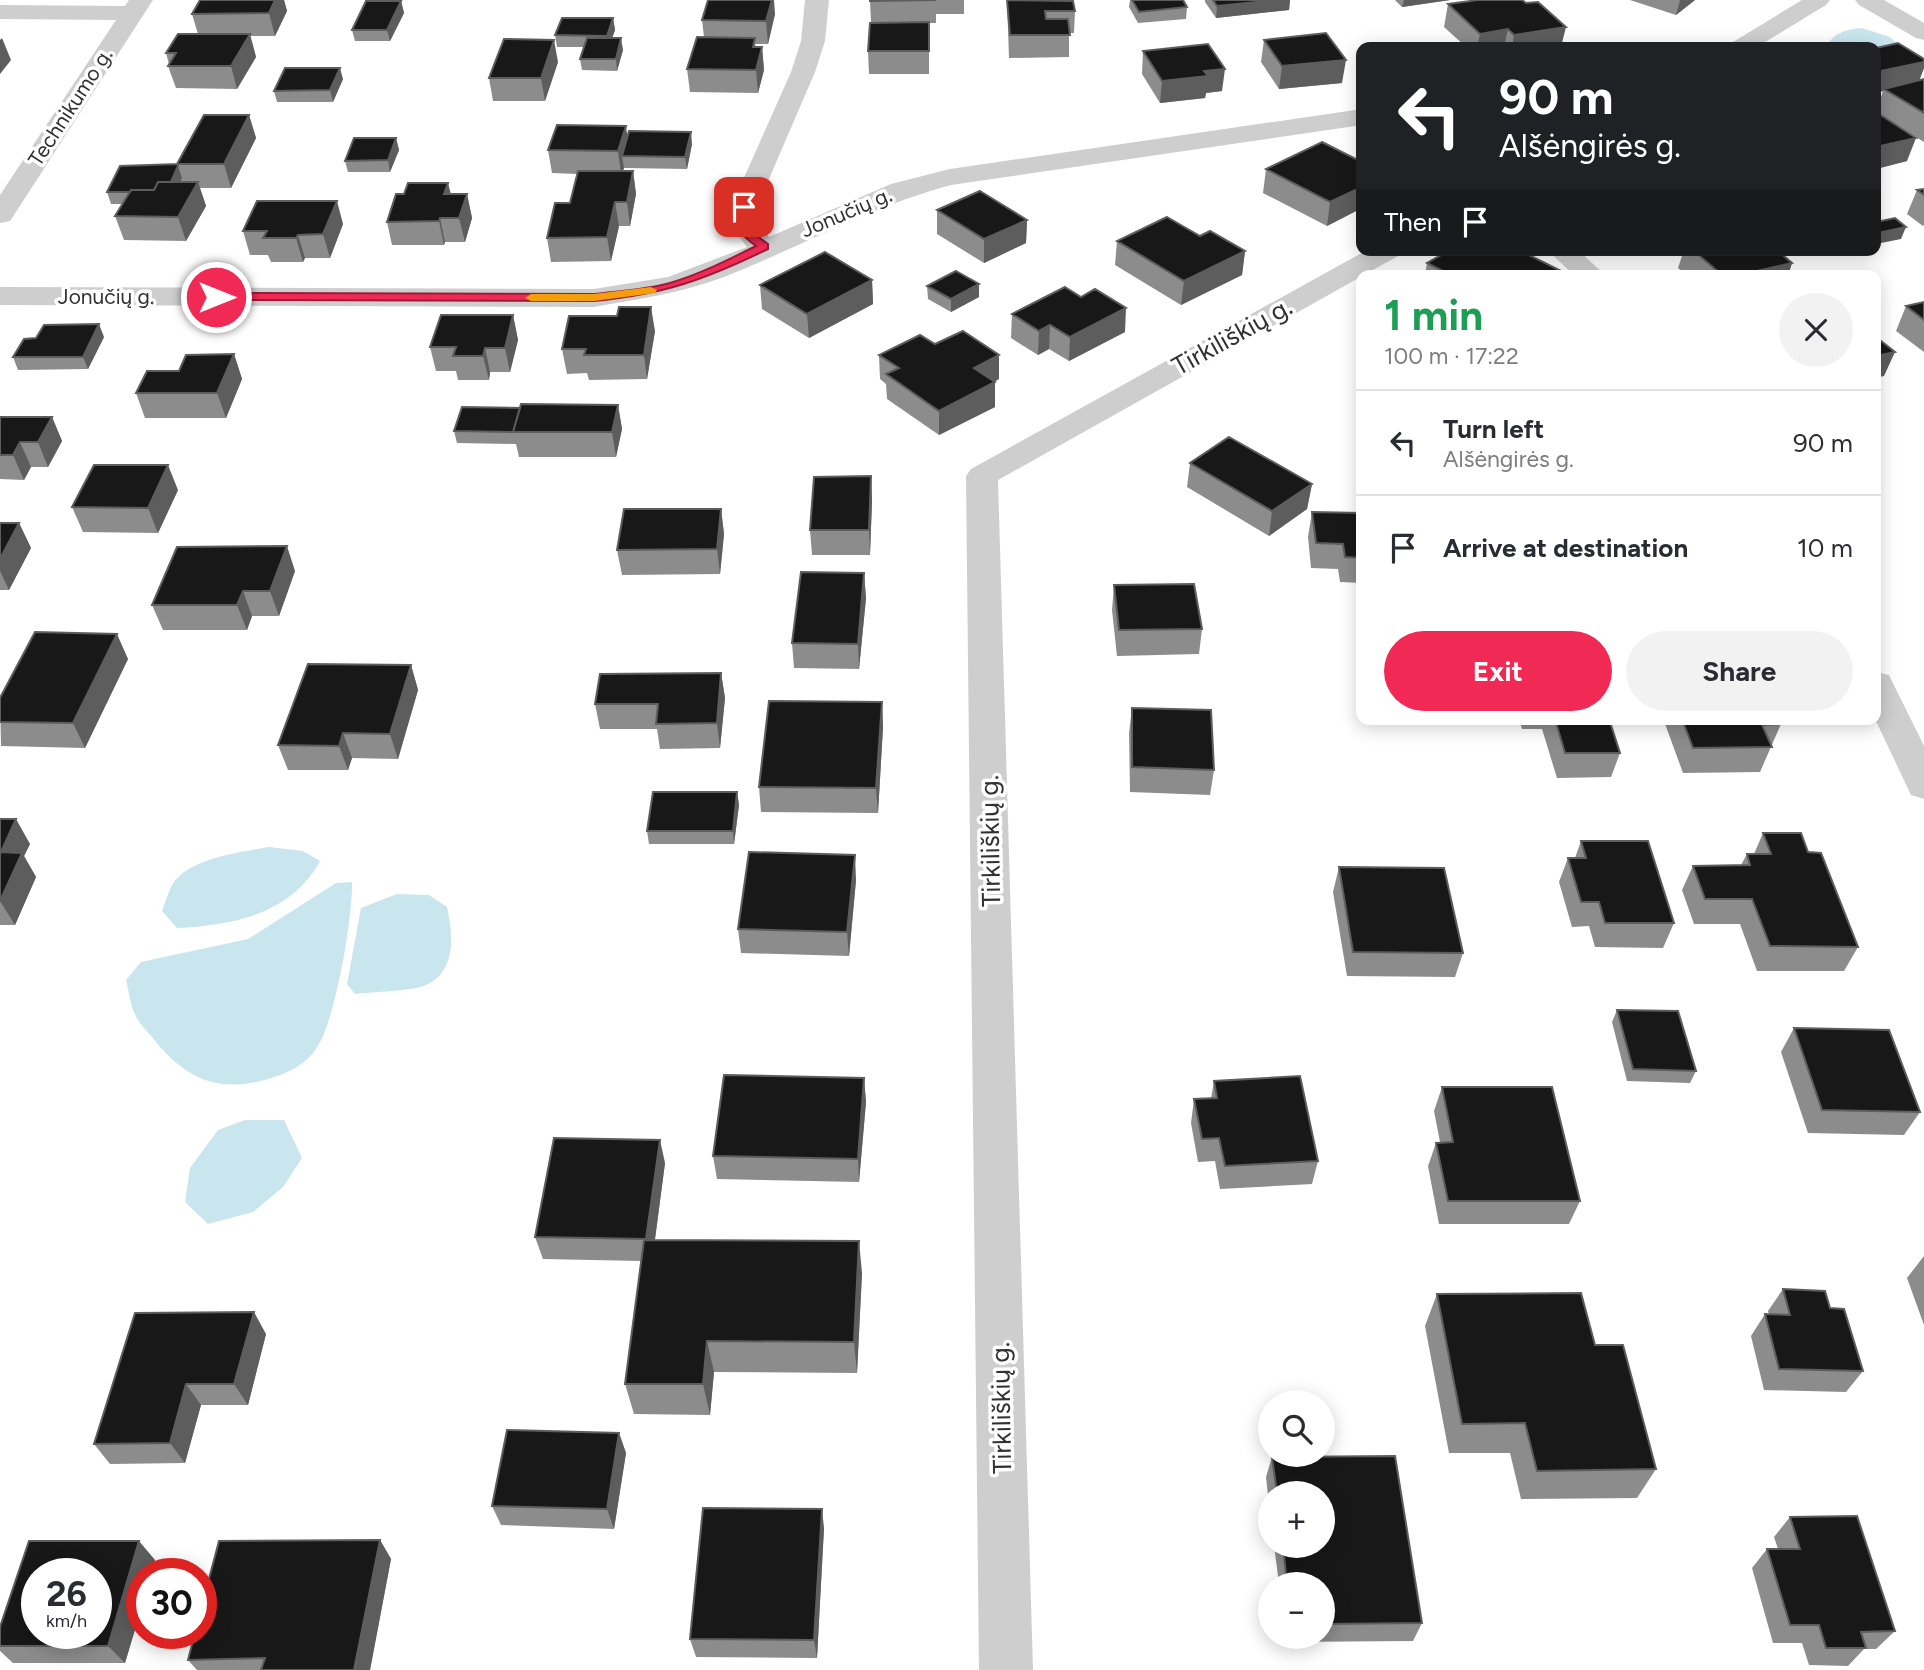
<!DOCTYPE html>
<meta charset="utf-8">
<style>
body{margin:0;font-family:Figtree,sans-serif;background:#f2f2f3;color:#2b2b33;height:100vh;display:flex;flex-direction:column;font-size:26px;white-space:nowrap}
*{box-sizing:border-box;margin:0}
p{font-size:23px;color:#7c7c81}
.icon{flex:none;width:38px;height:38px;fill:none;stroke:currentColor;stroke-width:2;stroke-linecap:round;stroke-linejoin:round}
.map{position:relative;flex:1;overflow:hidden}
.drawer{position:absolute;left:1356px;top:270px;width:525px;height:455px;display:flex;flex-direction:column;background:#fff;border-radius:14px;box-shadow:0 4px 18px #0003}
.drawer>*{flex:none}
.top-card{position:absolute;left:1356px;top:42px;width:525px;height:214px;border-radius:14px;box-shadow:0 4px 18px #0003;background:#202124;color:#fff;overflow:hidden}
.buttons{position:absolute;left:1258px;top:1390px;display:grid;gap:14px}
.buttons a{display:grid;place-items:center;width:77px;height:77px;border-radius:50%;background:#fff;box-shadow:0 4px 18px #0003;font-size:35px}
.speed{position:absolute;left:21px;top:1558px;display:flex;gap:14px;font-size:35px;font-weight:700;text-align:center}
.speed>*{display:grid;place-content:center;width:91px;height:91px;border-radius:50%;background:#fff;box-shadow:0 4px 18px #0003;line-height:1}
.speed small{font-size:18px;font-weight:400}
.speed .limit{border:10px solid #d22;background:#fff;color:#111}
.pin{position:absolute;display:grid;place-items:center;width:60px;height:60px;color:#fff;margin:-30px;border-radius:14px;box-shadow:0 4px 10px #0006}
.me{position:absolute;width:77px;margin:-38px;rotate:90deg;stroke-linejoin:round;filter:drop-shadow(0 0 5px #0008)}
.turn{display:flex;align-items:center;gap:24px;height:147px;padding:0 28px;font-size:32px}
.turn .icon{width:91px;height:91px;stroke-width:2.5}
.turn b{display:block;font-size:49px;line-height:60px}
.then{display:flex;align-items:center;height:66px;padding:0 28px;background:#0003;gap:14px;font-size:26px}
.round{display:grid;place-items:center;flex:none;width:74px;height:74px;border-radius:37px;background:#f2f2f3}
.headline{display:flex;align-items:center;justify-content:space-between;height:119px;padding:0 28px}
h1{font-size:42px;font-weight:700;line-height:52px;color:#1e9e55}
.cta{display:flex;gap:14px;margin-top:auto;padding:14px 28px}
.cta a{flex:1;height:80px;border-radius:42px;background:#f12955;color:#fff;font-size:28px;font-weight:700;line-height:80px;text-align:center}
.cta a+a{background:#f2f2f3;color:#2b2b33}
ul{padding:0;list-style:none}
li{display:flex;align-items:center;gap:21px;height:105px;padding:0 28px;border-top:2px solid #e1e1e2}
li div{flex:1}
li b{display:block;font-size:26px}
li em{font-style:normal}
.map>svg:first-child{display:block}
.water{fill:#c9e6ef}
.lines{fill:none;stroke-linecap:round;stroke-linejoin:round}
.street{fill:#cecece;fill-rule:evenodd}
.wall{fill:#8c8c8c}
.shaded-wall{fill:#5d5d5d}
.building{fill:#181818;stroke:#5d5d5d;stroke-width:2;fill-rule:evenodd}
.route{fill:#f12955;stroke:#9d1b37;stroke-width:2}
.slow{fill:#f59e0b}
.labels{text-anchor:middle;dominant-baseline:central;stroke-width:7;stroke-linejoin:round;paint-order:stroke}
.far-street-label{font-size:21px;fill:#313131;stroke:#fff}
.street-label{font-size:26px;fill:#313131;stroke:#fff}
</style>
<div class="map">
<svg width="1924" height="1670" viewBox="0 0 1924 1670">
<rect width="100%" height="100%" fill="#fff"/>
<path class="water" d="M1862,28L1890,37L1899,45L1876,57V47H1826C1833,33 1847,29 1862,28Z
M269,847L303,851L320,861C291,914 234,925 177,928L162,911C165,903 168,893 172,885C188,858 241,852 269,847Z
M352,882C353,916 336,1015 319,1044C308,1064 289,1073 268,1079C217,1094 184,1078 152,1037C147,1031 139,1024 136,1016C130,1006 129,991 126,980L141,962L248,939L336,883Z
M397,894L429,895L447,907C453,934 457,971 426,985C414,991 371,992 355,994L347,984L361,908Z
M245,1120H284L302,1158L283,1187L253,1212L208,1224L185,1202L190,1168L218,1130Z"/>
<g class="lines">
<path class="street" d="M129,0H153L14,215L10,221L0,223V195L116,20L0,19V5L125,6Z
M805,0H829L825,41L815,72L757,207L759,225L769,237L891,184L950,169L1362,109V125L951,185C872,206 800,247 724,277C682,293 638,299 594,307L0,305V287L594,289L668,277L747,247L731,225V207L791,72L801,41Z
M1802,0H1830L1826,5L1757,47H1729L1733,42Z
M1855,0H1884L1924,23V40L1916,38L1859,5Z
M1367,250H1402L1398,256L998,480L1033,1670H979L966,476L971,469Z
M1547,250H1578L1605,275H1574Z
M1876,672L1889,675L1924,746V799L1911,795L1875,719Z"/>
</g>
<path class="wall" d="M200,0H284L287,11L275,36H250L256,57L237,89L176,88L168,66L169,64L166,53L198,34L192,14Z
M870,0H964V14H936V23H929V74H869L868,51L871,23Z
M1007,0H1061V1L1075,11L1074,33H1069V57L1009,58Z
M1130,0H1183L1187,7L1186,19L1138,23L1129,7Z
M1205,0H1290L1289,10L1216,18L1205,2Z
M1395,0H1450L1402,7Z
M1630,0H1695L1676,15Z
M401,1L404,13L390,41H355L352,30Z
M1448,4L1561,47H1466L1444,27Z
M775,14L768,44H755L756,47H762L764,70L758,93L690,92L687,69L704,37L702,20Z
M613,18L615,30L612,38L623,50L617,71L582,70L580,59L584,47H557L555,35Z
M1264,40L1342,83L1279,89L1261,62Z
M1876,48L1924,59V68L1919,80L1924,79V142L1892,122L1907,161L1876,169V111L1883,91L1876,93Z
M1143,51L1222,91L1206,93L1205,98L1160,103L1142,74Z
M558,62L545,101H493L489,78Z
M343,79L333,102H277L274,91Z
M249,115L256,138L231,188H200L206,206L186,241L124,240L115,216L122,204H111L107,192L178,164Z
M627,136L692,144L687,169L624,168L623,171H633L636,194L630,226H619L611,261L551,262L547,238L570,203L577,174L552,173L548,150Z
M396,138L399,150L390,172H348L345,161Z
M1362,162V208L1327,226L1263,193L1266,169Z
M1924,189V225L1923,226L1907,214L1917,190Z
M451,194H467L472,218L465,242H445L444,245H392L387,222Z
M937,210L1027,220L1026,243L984,263L937,234Z
M343,224L330,258H305L303,262H271L268,255H250L243,231Z
M1200,236L1245,251L1242,275L1181,305L1115,265L1117,241Z
M1684,250H1777L1792,263L1788,275H1686L1678,268Z
M1793,250H1821L1799,255Z
M1427,263L1569,275H1425Z
M872,280L873,304L809,338L762,309L760,285Z
M927,286L979,297L951,312L928,299Z
M1924,302V352L1896,331L1906,306Z
M1012,314L1125,332L1069,361L1049,349L1038,355L1011,338Z
M513,315L518,340L510,372H490L489,380H458L456,371H436L430,347Z
M655,331L647,379L589,380L587,373L567,374L562,349Z
M104,337L88,369L18,370L13,357Z
M234,354L242,379L226,418H145L136,393L179,371Z
M879,355L999,379L994,382L995,407L939,435L887,399L886,384L880,379Z
M618,405L622,429L616,457H519L516,444L457,443L454,431L520,408Z
M0,417H52L62,441L48,467H31L24,480L0,479Z
M1190,463L1312,484L1307,509L1269,536L1187,487Z
M871,476L872,501L870,555H812L810,530Z
M178,490L158,533L83,532L72,507Z
M721,509L724,534L720,574L622,575L617,550Z
M1312,512L1362,513V583L1340,582L1338,569L1311,568L1308,537Z
M0,523H19L31,548L9,590H0Z
M295,571L279,616H252L247,630H163L152,605Z
M864,573L866,598L859,669L794,668L792,643Z
M1114,585L1202,629L1199,654L1117,656L1112,610Z
M128,659L85,748L1,746L0,698Z
M411,665L418,690L398,759L352,758L348,770H288L278,745Z
M721,673L725,698L720,748L660,749L657,729H600L595,704Z
M882,702L883,727L878,813L761,812L759,787Z
M1132,708L1214,770L1210,795L1130,792L1129,733Z
M1519,719H1609L1620,753L1611,777L1557,778L1542,729H1522Z
M1665,719H1779L1781,724L1760,772L1683,773L1664,721Z
M737,792L739,805L734,844H649L647,831Z
M0,819L30,844L24,856L36,877L15,925H0Z
M1763,833L1808,852L1858,947L1844,971H1757L1740,924H1694L1682,890L1693,866L1741,865L1747,854H1754Z
M1581,841L1674,923L1663,948L1595,947L1589,926L1572,927L1559,882L1568,858H1575Z
M1339,867L1463,953L1455,977L1347,976L1333,892Z
M856,880L849,956L741,953L738,929Z
M1617,1010L1696,1071L1690,1083L1627,1081L1612,1022Z
M1794,1028L1920,1112L1904,1135L1808,1133L1781,1052Z
M864,1078L866,1102L859,1182L717,1179L713,1156Z
M1214,1081L1318,1161L1312,1184L1220,1189L1215,1161L1198,1162L1191,1123L1194,1099H1211Z
M1442,1087L1580,1201L1569,1224H1439L1428,1166L1436,1143L1440,1142L1434,1111Z
M665,1163L655,1240L862,1273L857,1373L714,1372L710,1415L634,1414L625,1384L641,1261L543,1259L535,1237Z
M1924,1256V1325L1907,1278Z
M1783,1289L1830,1308L1863,1371L1846,1392L1764,1390L1751,1336L1765,1314H1769L1768,1311Z
M1437,1294L1656,1469L1637,1498L1521,1499L1510,1453H1449L1425,1326Z
M135,1313L266,1334L248,1405H201L185,1463L110,1464L94,1444Z
M619,1433L626,1453L614,1529L501,1525L492,1506Z
M1395,1456L1422,1623L1413,1641L1285,1642V1636H1323V1584H1279L1274,1545H1323V1493H1270V1513L1266,1477L1272,1457Z
M1790,1517L1895,1631L1876,1649H1864L1848,1666L1809,1665L1802,1643H1773L1752,1568L1767,1549H1778L1774,1537Z
M824,1528L817,1658L696,1657L690,1639Z
M380,1540L391,1559L370,1670H197L188,1660Z
M155,1560L142,1573V1606L125,1663H13L0,1651V1627Z"/>
<path class="shaded-wall" d="M275,0H284L287,11L275,36L269,13Z
M772,0H774L775,14L768,44L766,21Z
M1277,0H1290L1289,10L1216,18L1217,6Z
M1404,0H1450L1402,7Z
M1680,0H1695L1676,15Z
M401,1L404,13L390,41L387,30Z
M613,18L615,30L609,47L607,36Z
M1566,27L1561,47H1512L1514,35Z
M1508,29L1504,47H1477L1480,34Z
M250,34L256,57L237,89L231,66Z
M2,38L11,60L0,74V40Z
M621,38L623,50L617,71L616,59Z
M554,40L558,62L545,101L541,78Z
M762,47L764,70L758,93L756,70Z
M1346,60L1342,83L1279,89L1282,66Z
M1924,62V68L1918,84L1884,89L1883,91L1876,93V72Z
M340,68L343,79L333,102L330,90Z
M1225,69L1222,91L1206,93L1205,98L1160,103L1162,81L1204,71Z
M249,115L256,138L231,188L224,164Z
M626,126L629,149L622,156L624,168L621,174L618,151Z
M691,132L692,144L687,169L685,157Z
M396,138L399,150L390,172L388,160Z
M1916,138L1907,161L1876,169V147Z
M178,166L182,178L171,203L167,191Z
M633,171L636,194L630,226L627,202Z
M198,182L206,206L186,241L178,217Z
M448,183L454,206L444,194Z
M1362,187V208L1327,226L1330,202Z
M467,194L472,218L465,242L459,218Z
M337,201L343,224L330,258L323,234Z
M615,202L619,226L611,261L607,237Z
M440,218L445,242L444,245L439,221Z
M1027,220L1026,243L984,263V239Z
M1906,227L1901,239L1876,244V237L1878,233Z
M298,235L305,258L303,262L296,238Z
M1801,250H1821L1799,255Z
M1245,251L1242,275L1181,305L1184,281Z
M1792,263L1788,275H1739Z
M872,280L873,304L809,338L807,314Z
M979,284V297L951,312V299Z
M651,307L655,331L647,379L644,355Z
M1126,308L1125,332L1069,361L1070,337Z
M513,315L518,340L510,372L505,348Z
M99,324L104,337L88,369L83,357Z
M1050,325L1049,349L1038,355L1039,331Z
M485,348L490,372L489,380L483,356Z
M1895,352L1884,376L1876,378V356Z
M234,354L242,379L226,418L217,393Z
M999,355V379L973,392L974,368Z
M995,382V407L939,435V411Z
M618,405L622,429L616,457L612,432Z
M52,417L62,441L48,467L38,442Z
M20,442L31,467L24,480L13,455Z
M168,465L178,490L158,533L148,508Z
M871,476L872,501L870,555L869,530Z
M1312,484L1307,509L1269,536L1272,511Z
M721,509L724,534L720,574L717,549Z
M19,523L31,548L9,590L0,571V559Z
M287,546L295,571L279,616L270,591Z
M864,573L866,598L859,669L858,644Z
M243,591L252,616L247,630L237,605Z
M117,634L128,659L85,748L73,723Z
M411,665L418,690L398,759L390,734Z
M721,673L725,698L720,748L717,723Z
M882,702L883,727L878,813L876,788Z
M343,733L352,758L348,770L339,746Z
M737,792L739,805L734,844L733,831Z
M16,819L30,844L24,856L36,877L15,925L0,901L1,852Z
M855,855L856,880L849,956L847,932Z
M864,1078L866,1102L859,1182L858,1159Z
M660,1140L665,1163L652,1261L646,1239Z
M859,1241L862,1273L857,1373L854,1342Z
M254,1312L266,1334L248,1405L234,1384Z
M707,1341L714,1372L710,1415L703,1384Z
M186,1384L201,1405L185,1463L170,1443Z
M619,1433L626,1453L614,1529L607,1509Z
M822,1509L824,1528L817,1658L814,1640Z
M380,1540L391,1559L370,1670H355Z
M139,1541L155,1560L151,1573H142V1606L125,1663L108,1646Z"/>
<path class="building" d="M200,0H275L269,13L192,14Z
M708,0H772L766,21L702,20Z
M870,0H936L870,1Z
M1007,0L1073,1L1075,11H1045L1046,19H1068L1070,35H1010Z
M1132,0H1183L1187,7L1139,12Z
M1213,0H1277L1217,6Z
M1478,0H1522L1526,3L1538,2L1566,27L1514,35L1508,29L1480,34L1448,4Z
M366,1H401L387,30H352Z
M562,18H613L607,36L555,35Z
M929,22V51H868L870,23Z
M1326,33L1346,60L1282,66L1264,40Z
M178,34H250L231,66H168L176,53H166Z
M697,37L755,38L753,47H762L756,70L687,69Z
M587,38H621L616,59H580Z
M504,39L554,40L541,78H489Z
M1898,43L1924,59V62L1876,72V48Z
M1208,44L1225,69L1204,71L1208,76L1162,81L1143,51Z
M285,68H340L330,90L274,91Z
M1924,79V113L1884,89Z
M1876,112L1916,138L1876,147Z
M204,115H249L224,164H177Z
M557,125L626,126L618,151L548,150Z
M629,131L691,132L685,157L622,156Z
M354,138H396L388,160L345,161Z
M1322,142L1362,162V187L1330,202L1266,169Z
M178,164V166L171,182H158L154,190H131L130,192H107L120,166Z
M578,171H633L627,202H615L607,237L547,238L555,203H570Z
M158,182H198L178,217L115,216L131,190H154Z
M408,183H448L444,194H467L459,218H440L439,221L387,222L396,194H404Z
M1924,189V195L1917,190Z
M980,191L1027,220L984,239L937,210Z
M257,201H337L323,234L298,235L296,238H263L267,231H243Z
M1167,217L1200,236L1210,231L1245,251L1184,281L1117,241Z
M1895,218L1906,227L1878,233L1876,232V222Z
M1450,250H1519L1569,275H1451L1427,263Z
M1693,250H1777L1792,263L1739,275H1722Z
M825,252L872,280L807,314L760,285Z
M956,271L979,284L951,299L927,286Z
M1065,287L1081,297L1095,289L1126,308L1070,337L1050,325L1039,331L1012,314Z
M1924,302V320L1906,306Z
M619,307H651L644,355H584L586,349H562L569,316H617Z
M441,315H513L505,348H485L483,356H453L456,347H430Z
M99,324L83,357H13L24,339L36,338L44,325Z
M963,331L999,355L974,368L995,382L939,411L886,374L899,368L879,355L920,335L935,344Z
M1876,337L1895,352L1876,356Z
M234,354L217,393H136L147,371H179L186,355Z
M521,404L618,405L612,432H513Z
M462,407L520,408L513,432L454,431Z
M0,417H52L38,442H20L13,455H0Z
M1229,437L1312,484L1272,511L1190,463Z
M94,465H168L148,508L72,507Z
M871,476L869,530H810L814,477Z
M624,509H721L717,549L617,550Z
M1312,512L1362,513V558L1345,557L1343,544L1316,543Z
M0,523H19L0,559Z
M287,546L270,591H243L237,605H152L177,547Z
M801,572L864,573L858,644L792,643Z
M1194,584L1202,629L1119,630L1114,585Z
M35,632L117,634L73,723L0,722V698Z
M308,664L411,665L390,734L343,733L339,746L278,745Z
M721,673L717,723L656,724L658,704H595L600,674Z
M769,701L882,702L876,788L759,787Z
M1132,708L1211,710L1214,770L1132,767Z
M1555,719H1609L1620,753H1565Z
M1682,719H1779L1781,724L1762,725L1772,747L1693,748Z
M653,792H737L733,831H647Z
M0,819H16L1,852L22,853L0,901Z
M1763,833H1801L1808,852L1821,853L1858,947L1770,946L1752,899H1705L1693,866L1750,865L1747,854H1771Z
M1581,841H1648L1674,923H1605L1599,902H1581L1568,858H1586Z
M749,852L855,855L847,932L738,929Z
M1339,867L1444,868L1463,953L1353,952Z
M1617,1010L1678,1011L1696,1071L1633,1069Z
M1794,1028L1889,1030L1920,1112L1822,1110Z
M724,1075L864,1078L858,1159L713,1156Z
M1300,1076L1318,1161L1225,1166L1219,1138L1202,1139L1194,1099L1217,1098L1214,1081Z
M1442,1087H1552L1580,1201H1448L1436,1143L1453,1142Z
M554,1138L660,1140L646,1239L535,1237Z
M644,1240L859,1241L854,1342L707,1341L703,1384H625Z
M1783,1289L1825,1291L1830,1308L1844,1309L1863,1371L1779,1369L1765,1314L1790,1315Z
M1581,1293L1595,1345H1623L1656,1469L1537,1471L1525,1423L1462,1424L1437,1294Z
M254,1312L234,1384H186L170,1443L94,1444L135,1313Z
M507,1430L619,1433L607,1509L492,1506Z
M1395,1456L1422,1623L1323,1624V1584H1287L1283,1545H1323V1493H1277L1272,1457Z
M703,1508L822,1509L814,1640L690,1639Z
M1857,1516L1895,1631L1861,1632L1866,1648H1826L1819,1625H1790L1767,1549H1800L1790,1517Z
M380,1540L354,1670H261L265,1658L188,1660L195,1633H201V1609L219,1541Z
M29,1541H139L108,1646H0V1627ZM37,1573H96V1633H37Z"/>
<path class="route" d="M741,204L750,207C747,227 752,233 768,244V249C704,280 665,294 594,301L216,300L210,297L216,293L594,294C619,291 645,290 670,283C700,274 728,260 756,246C740,235 733,224 741,204Z"/>
<path class="slow" d="M651,287L657,290L655,293L594,301H531L525,298L531,294H594Z"/>
<g class="labels">
<g class="far-street-label">
<text transform="translate(70 107) rotate(-57)">Technikumo g.</text>
<text transform="translate(846 212) rotate(-23)">Jonučių g.</text>
<text x="106" y="296">Jonučių g.</text>
</g>
<g class="street-label">
<text transform="translate(1232 336) rotate(-29)">Tirkiliškių g.</text>
<text transform="translate(990 841) rotate(-91)">Tirkiliškių g.</text>
<text transform="translate(1001 1408) rotate(-91)">Tirkiliškių g.</text>
</g>
</g>
</svg>
<div class="buttons">
<a><svg class="icon" aria-label="search" viewBox="0 0 24 24"><circle cx="10" cy="10" r="6"/><path d="M15 15l6 6"/></svg></a>
<a>+</a>
<a>−</a>
</div>
<div class="speed"><div>26<small>km/h</small></div><div class="limit">30</div></div>
<div class="pin" style="left:744px;top:207px;background:#d93025"><svg class="icon" aria-label="arrive" viewBox="0 0 24 24"><path d="M6 21V4h12l-3 4 3 4H6"/></svg></div>
<svg class="me" style="left:216px;top:297px" viewBox="-20 -20 40 40"><circle r="17" fill="#f12955" stroke="#fff" stroke-width="3"/><path d="M0-11L8 9 0 5-8 9z" fill="#fff"/></svg>
<div class="top-card">
<div class="turn"><svg class="icon" aria-label="left" viewBox="0 0 24 24"><path d="M17 20v-9H6M10 6l-5 5 5 5"/></svg><div><b>90 m</b>Alšėngirės g.</div></div>
<div class="then">Then<svg class="icon" aria-label="arrive" viewBox="0 0 24 24"><path d="M6 21V4h12l-3 4 3 4H6"/></svg></div>
</div>
<section class="drawer">
<div class="headline"><div><h1>1 min</h1><p>100 m · 17:22</p></div><a class="round"><svg class="icon" aria-label="close" viewBox="0 0 24 24"><path d="M6 6l12 12M18 6L6 18"/></svg></a></div>
<ul>
<li><svg class="icon" aria-label="left" viewBox="0 0 24 24"><path d="M17 20v-9H6M10 6l-5 5 5 5"/></svg><div><b>Turn left</b><p>Alšėngirės g.</p></div><em>90 m</em></li>
<li><svg class="icon" aria-label="arrive" viewBox="0 0 24 24"><path d="M6 21V4h12l-3 4 3 4H6"/></svg><div><b>Arrive at destination</b></div><em>10 m</em></li>
</ul>
<div class="cta"><a>Exit</a><a>Share</a></div>
</section>
</div>
